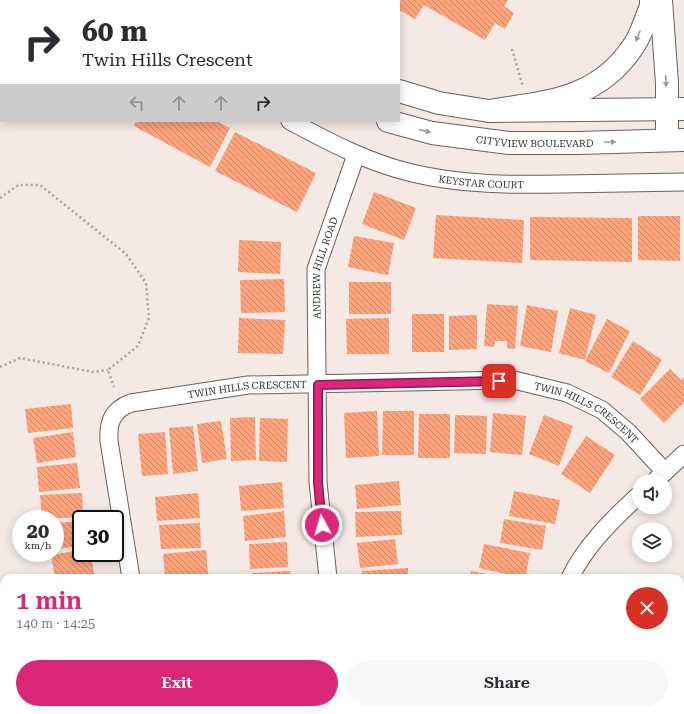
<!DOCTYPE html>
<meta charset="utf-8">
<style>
body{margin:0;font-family:"Roboto Serif",serif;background:#f7f7f7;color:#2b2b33;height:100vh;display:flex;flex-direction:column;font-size:15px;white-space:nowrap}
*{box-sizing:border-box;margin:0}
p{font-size:13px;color:#7c7c81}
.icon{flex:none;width:22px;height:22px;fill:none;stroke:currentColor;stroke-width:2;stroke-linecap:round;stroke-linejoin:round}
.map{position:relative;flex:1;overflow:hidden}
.sheet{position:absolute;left:0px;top:574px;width:684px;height:140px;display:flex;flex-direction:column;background:#fff;border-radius:12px 12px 0 0;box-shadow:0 2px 10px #0003}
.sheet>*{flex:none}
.guide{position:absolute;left:0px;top:0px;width:400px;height:122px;box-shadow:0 2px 10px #0003;background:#fff;color:#2b2b33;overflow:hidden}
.controls{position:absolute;left:632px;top:474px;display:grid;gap:8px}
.controls a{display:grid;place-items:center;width:40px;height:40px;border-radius:50%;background:#fff;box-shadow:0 2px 10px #0003;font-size:20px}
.speed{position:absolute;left:12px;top:510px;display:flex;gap:8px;font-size:20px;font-weight:700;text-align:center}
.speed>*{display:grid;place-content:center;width:52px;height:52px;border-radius:50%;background:#fff;box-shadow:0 2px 10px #0003;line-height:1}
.speed small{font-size:10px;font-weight:400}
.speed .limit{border:2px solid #111;border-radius:6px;background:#fff;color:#111}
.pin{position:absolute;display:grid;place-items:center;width:34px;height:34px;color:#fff;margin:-17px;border-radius:8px;box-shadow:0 2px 6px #0006}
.me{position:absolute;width:44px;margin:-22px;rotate:354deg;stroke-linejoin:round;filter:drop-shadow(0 0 3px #0008)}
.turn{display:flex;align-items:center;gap:14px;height:84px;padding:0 16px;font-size:18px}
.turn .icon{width:52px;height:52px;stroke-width:2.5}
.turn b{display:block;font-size:28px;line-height:34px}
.lanes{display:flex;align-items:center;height:38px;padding:0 16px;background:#0003;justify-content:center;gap:20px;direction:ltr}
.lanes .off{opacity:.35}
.round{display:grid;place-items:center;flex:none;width:42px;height:42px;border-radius:21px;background:#f7f7f7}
.summary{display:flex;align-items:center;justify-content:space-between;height:68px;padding:0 16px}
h1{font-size:24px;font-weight:600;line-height:30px;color:#db2777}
.primary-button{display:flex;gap:8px;margin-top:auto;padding:8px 16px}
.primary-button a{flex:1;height:46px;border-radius:24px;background:#db2777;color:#fff;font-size:16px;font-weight:600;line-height:46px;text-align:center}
.primary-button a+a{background:#f7f7f7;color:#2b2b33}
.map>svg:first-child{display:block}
.building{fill:url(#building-back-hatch)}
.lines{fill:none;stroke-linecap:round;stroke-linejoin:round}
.minor-casing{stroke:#6a615d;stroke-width:19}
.secondary-casing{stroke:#6a615d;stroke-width:24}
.motorway-casing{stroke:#6a615d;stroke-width:24}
.path{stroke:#aba29e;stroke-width:2.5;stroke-dasharray:2 3;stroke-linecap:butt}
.minor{stroke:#fff;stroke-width:17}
.secondary{stroke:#fff;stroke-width:22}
.motorway{stroke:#fff;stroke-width:22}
.oneway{fill:#9a9898}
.route-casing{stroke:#8e194d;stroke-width:10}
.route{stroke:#db2777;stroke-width:7}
.labels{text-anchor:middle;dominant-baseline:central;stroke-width:3.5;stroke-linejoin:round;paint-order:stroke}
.street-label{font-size:10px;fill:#363230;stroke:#fff}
</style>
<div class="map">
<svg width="684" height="714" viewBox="0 0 684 714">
<defs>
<pattern id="building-back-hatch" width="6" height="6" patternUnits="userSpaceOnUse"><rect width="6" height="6" fill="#fda47d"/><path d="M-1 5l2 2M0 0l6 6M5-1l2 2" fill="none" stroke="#ce8667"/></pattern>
</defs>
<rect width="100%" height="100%" fill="#f4e9e4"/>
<path class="building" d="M399,0H508L504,6L514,13L505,29L495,23L485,40L424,5L415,19L399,10Z
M136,121H216L230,128L210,167L134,126Z
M235,132L316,173L297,212L215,171Z
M374,192L416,208L404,240L362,224Z
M436,215L524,220L522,263L433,258Z
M638,216H680V261L638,260Z
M530,217L632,218V262L530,260Z
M354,236L394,243L388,275L348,267Z
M239,240L281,242L280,274L238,272Z
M284,279L285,312L241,313L240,280Z
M349,282H391V314H349Z
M487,304L518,306L515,349L507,348V341H495L494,347L484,346Z
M527,305L558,311L551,352L520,346Z
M570,308L596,315L585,360L559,353Z
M412,314H444V352H412Z
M477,315V349L449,350V316Z
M239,318L285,320L283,354L238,353Z
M389,318V354H347L346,319Z
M607,319L630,331L609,373L585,361Z
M633,341L662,360L640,395L611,377Z
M670,369L681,380L684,377V402L664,423L640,399Z
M71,404L73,428L28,433L25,409Z
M377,411L379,456L346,458L344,413Z
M383,411H414V455H382Z
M493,413L526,416L522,455L490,452Z
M419,414H450V458H418Z
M455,415L487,416L486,454L454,453Z
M544,415L573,426L559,466L529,454Z
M255,417L256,460L231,461L230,418Z
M260,418L288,419L287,462L259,461Z
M221,421L227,459L202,463L197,424Z
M193,426L198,471L173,474L169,428Z
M73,432L76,457L37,463L33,438Z
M165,432L168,474L142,476L138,434Z
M586,436L615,455L590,493L561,474Z
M77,463L80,488L39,492L37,467Z
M399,481L401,505L357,509L355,485Z
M282,482L284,508L241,511L239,486Z
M514,491L560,500L555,524L509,516Z
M82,493L83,517L42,519L40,495Z
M198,493L200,518L157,521L155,497Z
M284,511L286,537L245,541L243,516Z
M401,511L402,535L356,537L355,512Z
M504,519L546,526L542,550L500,543Z
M81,521V546L55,549V523Z
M200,523L201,548L161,549L159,525Z
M395,539L398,564L360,568L357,543Z
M287,542L288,567L250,569L249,544Z
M484,544L530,553L525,578L479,568Z
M81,550V553H91L94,574L55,578L51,555Z
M206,550L208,574L165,578L163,554Z
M408,568V578H362V571Z
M290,571L291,578H252V573Z
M471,571L501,577L500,578H470Z
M66,710H108V714H66Z
M179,710H220V714H179Z
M267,710H298V711L268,714Z
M375,710H415V712L375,714Z
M459,710H497V714H459Z"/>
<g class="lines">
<defs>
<g id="minor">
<path d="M64,0L66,1"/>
<path d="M195,1L196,0"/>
<path id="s1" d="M290,121C329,142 369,163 412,173C462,185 512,185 563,184C603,183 644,183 684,182"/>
<path d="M655,481L684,454"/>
<path id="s2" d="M131,578L109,441C108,422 112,410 131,403L248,385L514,380L567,393L602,410L628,432L665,472"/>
<path id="s3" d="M328,578L318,482L316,269L356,155"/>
<path d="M570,578C585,546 613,519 639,495"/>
<path d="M146,710L147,714"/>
<path d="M342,710L343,714"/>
<path d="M537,714L538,710"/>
</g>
<g id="secondary">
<path d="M163,0L165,1"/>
<path d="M230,0L231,1"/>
<path d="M399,91L439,103L489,111L684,109"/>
<path id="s4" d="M388,121L432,133L509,143H578L684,140"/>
</g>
<path id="motorway" d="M661,0L667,83V140
M489,111C546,102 597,100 632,48C641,37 645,20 651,6V0"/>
</defs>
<use href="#minor" class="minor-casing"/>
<use href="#secondary" class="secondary-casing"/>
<use href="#motorway" class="motorway-casing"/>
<path class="path" d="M512,49L523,87
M0,198L18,185H40L126,254L146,283L149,318L138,346L108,370L114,387
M0,367L20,358L93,372L108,370
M0,635L4,667
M9,710L10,714"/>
<use href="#minor" class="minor"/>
<use href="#secondary" class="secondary"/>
<use href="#motorway" class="motorway"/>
</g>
<defs><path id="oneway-solid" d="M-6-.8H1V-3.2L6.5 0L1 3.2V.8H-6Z"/></defs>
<g class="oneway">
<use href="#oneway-solid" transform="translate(638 36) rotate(113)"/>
<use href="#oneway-solid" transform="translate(666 81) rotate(87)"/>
<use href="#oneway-solid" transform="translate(425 131) rotate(14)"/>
<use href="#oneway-solid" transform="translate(610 142) rotate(-2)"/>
</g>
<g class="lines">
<defs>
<path id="route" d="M322,525L318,482V385L499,381"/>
</defs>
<use href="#route" class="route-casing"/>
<use href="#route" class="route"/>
</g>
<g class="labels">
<g class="street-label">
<text stroke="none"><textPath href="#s4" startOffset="149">CITYVIEW BOULEVARD</textPath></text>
<text stroke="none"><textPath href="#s1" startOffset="203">KEYSTAR COURT</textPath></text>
<text stroke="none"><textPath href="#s3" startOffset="312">ANDREW HILL ROAD</textPath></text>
<text stroke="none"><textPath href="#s2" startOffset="304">TWIN HILLS CRESCENT</textPath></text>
<text stroke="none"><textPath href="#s2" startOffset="652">TWIN HILLS CRESCENT</textPath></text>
</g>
</g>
</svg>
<div class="controls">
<a><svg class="icon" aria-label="sound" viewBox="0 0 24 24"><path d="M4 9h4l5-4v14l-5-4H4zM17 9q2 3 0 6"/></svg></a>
<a><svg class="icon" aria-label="layers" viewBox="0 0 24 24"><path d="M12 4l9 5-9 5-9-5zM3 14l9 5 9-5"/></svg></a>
</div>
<div class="speed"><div>20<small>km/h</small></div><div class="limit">30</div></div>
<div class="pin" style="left:499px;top:381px;background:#d93025"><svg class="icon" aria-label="arrive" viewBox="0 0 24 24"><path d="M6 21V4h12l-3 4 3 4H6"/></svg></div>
<svg class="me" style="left:322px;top:525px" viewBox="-20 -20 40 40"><circle r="17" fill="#db2777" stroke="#fff" stroke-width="3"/><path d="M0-11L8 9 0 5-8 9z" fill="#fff"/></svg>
<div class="guide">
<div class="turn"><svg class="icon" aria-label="right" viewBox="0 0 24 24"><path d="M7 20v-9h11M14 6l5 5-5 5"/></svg><div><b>60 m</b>Twin Hills Crescent</div></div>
<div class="lanes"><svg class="icon off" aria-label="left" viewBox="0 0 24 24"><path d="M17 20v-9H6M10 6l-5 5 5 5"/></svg><svg class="icon off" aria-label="ahead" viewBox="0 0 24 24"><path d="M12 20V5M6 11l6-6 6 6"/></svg><svg class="icon off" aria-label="ahead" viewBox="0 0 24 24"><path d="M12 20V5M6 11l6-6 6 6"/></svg><svg class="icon" aria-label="right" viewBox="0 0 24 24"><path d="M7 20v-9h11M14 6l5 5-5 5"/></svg></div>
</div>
<section class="sheet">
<div class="summary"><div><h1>1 min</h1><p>140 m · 14:25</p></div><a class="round" style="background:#d93025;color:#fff"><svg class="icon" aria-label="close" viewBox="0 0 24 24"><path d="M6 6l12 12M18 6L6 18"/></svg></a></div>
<div class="primary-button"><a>Exit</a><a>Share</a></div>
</section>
</div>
